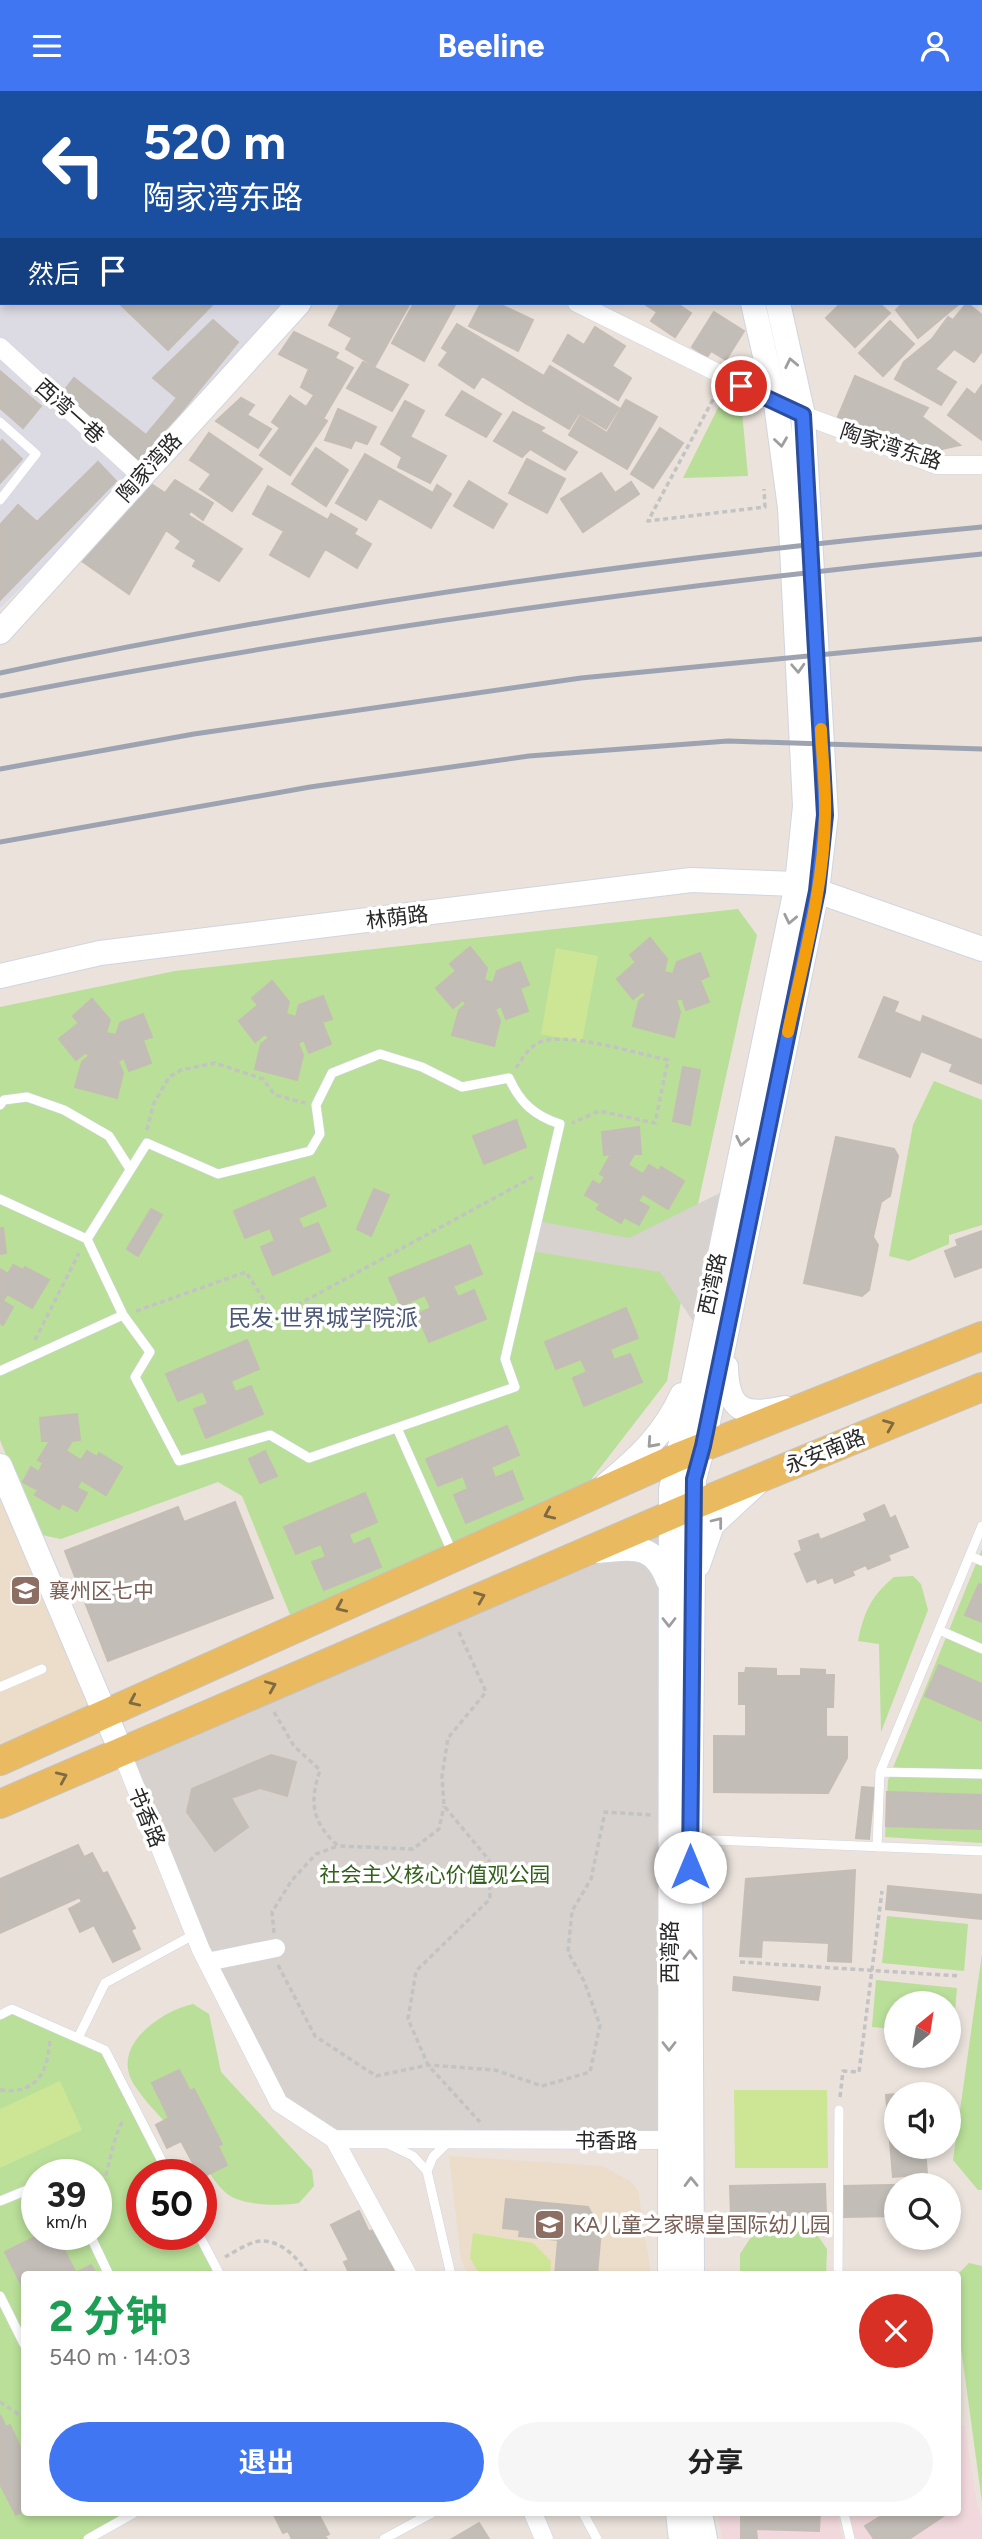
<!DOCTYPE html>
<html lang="zh">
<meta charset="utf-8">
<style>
body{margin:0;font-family:Figtree,"Noto Sans SC",sans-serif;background:#f6f6f6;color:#222;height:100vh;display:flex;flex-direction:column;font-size:26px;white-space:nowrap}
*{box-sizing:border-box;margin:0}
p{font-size:23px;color:#767676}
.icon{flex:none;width:38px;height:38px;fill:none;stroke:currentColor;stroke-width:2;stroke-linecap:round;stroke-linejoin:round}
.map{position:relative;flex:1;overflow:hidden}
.details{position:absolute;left:21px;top:2180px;width:940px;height:245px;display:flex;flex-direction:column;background:#fff;border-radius:7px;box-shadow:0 4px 10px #0003}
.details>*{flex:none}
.hud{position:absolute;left:0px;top:0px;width:984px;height:214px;box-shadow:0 4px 10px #0003;background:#1a4fa0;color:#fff;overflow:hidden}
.needle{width:46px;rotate:30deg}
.tools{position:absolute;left:884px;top:1900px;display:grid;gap:14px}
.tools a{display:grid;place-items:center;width:77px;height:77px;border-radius:50%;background:#fff;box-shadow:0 4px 10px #0003;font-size:35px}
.speed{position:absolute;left:21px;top:2068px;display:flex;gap:14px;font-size:35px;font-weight:700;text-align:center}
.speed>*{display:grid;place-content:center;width:91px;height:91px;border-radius:50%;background:#fff;box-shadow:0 4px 10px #0003;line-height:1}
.speed small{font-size:18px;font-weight:400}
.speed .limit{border:10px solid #d22;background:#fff;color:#111}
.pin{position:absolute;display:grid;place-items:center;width:60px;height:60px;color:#fff;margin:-30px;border:4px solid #fff;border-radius:50%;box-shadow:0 2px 7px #0007}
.me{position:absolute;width:77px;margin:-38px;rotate:0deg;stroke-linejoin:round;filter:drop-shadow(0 0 5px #0008)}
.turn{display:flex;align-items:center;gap:24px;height:147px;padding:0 28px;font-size:32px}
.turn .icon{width:91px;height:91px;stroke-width:2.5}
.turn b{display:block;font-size:49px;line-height:60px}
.then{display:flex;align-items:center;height:66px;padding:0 28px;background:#0003;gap:14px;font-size:26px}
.round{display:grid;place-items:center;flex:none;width:74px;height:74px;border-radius:37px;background:#f6f6f6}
.head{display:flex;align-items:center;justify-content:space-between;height:119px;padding:0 28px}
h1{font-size:42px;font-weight:700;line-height:52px;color:#1e9e55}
.cta{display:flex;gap:14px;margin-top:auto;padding:14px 28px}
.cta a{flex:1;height:80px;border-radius:42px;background:#4076f1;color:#fff;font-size:28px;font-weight:700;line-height:80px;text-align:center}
.cta a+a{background:#f6f6f6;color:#222}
header{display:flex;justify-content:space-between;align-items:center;height:91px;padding:0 28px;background:#4076f1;color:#fff;font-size:32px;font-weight:700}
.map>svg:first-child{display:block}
.industrial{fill:#dcdbe3}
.education{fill:#ecddca}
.medical{fill:#f1d8dc}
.green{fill:#b9df99;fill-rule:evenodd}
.pitch{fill:#cde695}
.plaza{fill:#d7d2cd}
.building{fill:#c2bdb6;stroke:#c5bdb5;stroke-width:2}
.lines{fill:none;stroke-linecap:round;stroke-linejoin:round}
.lane-casing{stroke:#d0d5e1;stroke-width:10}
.street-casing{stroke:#d0d5e1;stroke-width:19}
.secondary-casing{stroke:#d0d5e1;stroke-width:26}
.primary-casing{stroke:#c3c3c3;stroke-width:30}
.path{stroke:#c3c3c3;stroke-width:3.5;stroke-dasharray:5 3.5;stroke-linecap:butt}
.lane{stroke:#fff;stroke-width:9}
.street{stroke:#fff;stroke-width:18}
.secondary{stroke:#fff;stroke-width:24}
.primary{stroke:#eaba60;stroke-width:28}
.rail{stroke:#9ea3b2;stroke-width:5}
.oneway{stroke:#9e9e9e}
.oneway2{stroke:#7f6a41}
.route-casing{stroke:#2a4d9d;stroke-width:18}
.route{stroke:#4076f1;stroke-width:12}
.slow{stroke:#f59e0b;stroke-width:12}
.labels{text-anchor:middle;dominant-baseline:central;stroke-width:7;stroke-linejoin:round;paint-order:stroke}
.street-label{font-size:21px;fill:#282828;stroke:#fff}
.education-label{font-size:21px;fill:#785e54;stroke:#fff;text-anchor:start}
.park-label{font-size:21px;fill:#33611c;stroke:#fff}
.neighbourhood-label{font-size:23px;fill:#4b5877;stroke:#fff}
</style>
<header><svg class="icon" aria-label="menu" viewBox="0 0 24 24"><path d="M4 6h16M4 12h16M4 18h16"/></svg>Beeline<svg class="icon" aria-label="person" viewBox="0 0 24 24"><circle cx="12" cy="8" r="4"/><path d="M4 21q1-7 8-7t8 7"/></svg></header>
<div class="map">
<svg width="982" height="2448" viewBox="0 0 982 2448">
<rect width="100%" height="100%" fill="#eae2db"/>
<path class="industrial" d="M0,0L104,2H2V212H299L140,384L0,517Z"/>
<path class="education" d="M0,1375L105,1623L0,1670Z
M449,2065L602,2075L630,2090L638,2099L651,2184H468L461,2168Z"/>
<path class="medical" d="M957,2335H965L977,2414L982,2427V2448H856L849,2422H957Z
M718,2422H837L842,2448H722Z"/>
<path class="green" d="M729,295L740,300L748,385L683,387Z
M738,818L757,844L699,1108L667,1290L586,1395L291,1526L242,1405L218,1391L61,1448L37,1443L0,1349V916L175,880Z
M934,990L982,1009V1134L949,1144V1153L909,1170L889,1165L913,1034Z
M982,1458V1752L885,1746L888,1689Z
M894,1486L913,1485L921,1493L928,1519L881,1641L879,1553L858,1550C864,1521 871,1505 894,1486Z
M887,1825L968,1833L964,1880L882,1872Z
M982,1863V2099H978L953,2069Z
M876,1889L957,1897L953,1944L949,1943L948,1913H896V1938L872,1936Z
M193,1913L209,1923L221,1981L312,2079L314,2095L299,2112C281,2115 241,2115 226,2102C213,2091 205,2072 193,2059C174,2039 150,2018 135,1995C108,1956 161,1920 193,1913Z
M12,1918L105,1959L169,2084H142V2144H199L220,2184H24V2422H134L88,2448H0V1924ZM37,2084H96V2144H37Z
M755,2140L815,2141L827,2158L826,2184H740V2163Z
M969,2172L982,2175V2411L957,2227V2184Z"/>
<path class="pitch" d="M556,857L598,865L582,951L541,943Z
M60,1990L82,2039L0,2077V2018Z
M734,1999H827L828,2077H735Z
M473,2142L533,2152L551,2170L550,2184H480L470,2167Z"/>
<path class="plaza" d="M732,1096L701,1242L660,1181L530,1160L537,1130L629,1147Z
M668,1427V2049L334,2048L279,2012L121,1660Z"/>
<path class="building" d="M0,0L45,2H2L0,122Z
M119,212H214L168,259Z
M341,212L409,214L375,275L346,258L352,247L329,234Z
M414,212H456L424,270L392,252Z
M481,212H497L533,229L518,260L469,235Z
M643,212H676L691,222L675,246L651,230L657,221Z
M841,212H884L881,214L890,222L855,256L826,227Z
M903,212H960L918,247L896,219Z
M967,212L982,224V260L974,271L954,258L935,278L956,291L941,314L895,288L904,271L932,248L948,226L953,229Z
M714,221L744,240L726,269L711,260L707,266L692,256Z
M213,229L238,251L142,369H132L60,305L74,287L146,344L177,307L153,287Z
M890,230L914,253L883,285L859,262Z
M457,233L544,285L527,313L482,285L474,297L439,274L448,261L442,257Z
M595,236L625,255L612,275L631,287L618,309L553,270L568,244L584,254Z
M294,241L338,262L335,267L353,277L324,326L307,315L314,304L301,296L309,278L279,263Z
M363,271L408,294L392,320L347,297Z
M550,275L619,317L606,338L579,322L569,338L527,313Z
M0,280L41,315L23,337L0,317Z
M855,285L928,317L922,326L960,354L942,358L896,351L837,328Z
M982,294V349L948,324L967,298L975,304Z
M462,300L501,323L486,346L446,324Z
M290,305L327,330L290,384L260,364L280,337L272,331Z
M241,307L254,314L247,324L271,338L258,357L216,330Z
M626,309L657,326L627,378L569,344L580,325L607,342Z
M405,310L424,320L410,346L446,365L430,392L398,376L402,366L381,353Z
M338,318L376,336L367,353L355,349L351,357L325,349Z
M513,321L544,337L540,340L577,361L565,379L530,358L522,366L494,350Z
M660,337L683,352L653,397L631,383Z
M209,342L262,378L232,420L200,398L211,383L190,369Z
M2,349L22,368L0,392V352Z
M316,357L348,379L326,415L292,393Z
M365,363L433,402L437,394L451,403L431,437L379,407L366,429L336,412Z
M527,368L565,388L547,422L509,402Z
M98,371L116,390L0,509V434L18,414L37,431Z
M601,382L615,402L631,391L639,403L583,441L561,408Z
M175,389L213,412L203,429L191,420L188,424L242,458L219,490L193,475L196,469L176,457L181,450L166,439L129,503L79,468L148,391L165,402Z
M469,390L507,413L493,437L454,415Z
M268,395L328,429L331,423L357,438L354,443L371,453L357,477L325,458L309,486L270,464L284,440L253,423Z
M650,847L667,868L664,881L673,883L677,871L700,862L709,885L700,889L709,911L686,919L682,907L676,909L680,921L674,946L633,935L639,910L646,904L643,900L633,908L617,888L636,871L630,864Z
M470,856L487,877L484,889L493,892L497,880L520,871L529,894L520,897L528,920L506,928L501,915L495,918L500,930L494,955L452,944L459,919L466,913L463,909L453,917L436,897L456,880L450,873Z
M272,890L289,911L286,923L296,926L299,914L323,905L332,928L322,931L331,953L309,962L304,949L298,952L303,964L297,989L255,978L261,953L269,947L265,943L255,951L239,930L258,914L252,907Z
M884,906L898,911L894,921L921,932L923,925L982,949V993L950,980L953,973L921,960L910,986L859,966Z
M92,908L110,929L106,942L116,944L120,932L143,923L152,946L143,949L151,972L129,980L124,967L118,970L123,982L117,1007L75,996L82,971L89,965L86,961L76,969L59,948L79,932L73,925Z
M683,976L700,979L690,1034L673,1030Z
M516,1029L526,1056L484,1073L473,1045Z
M639,1036L641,1063H634L628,1074L643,1083L649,1074L659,1080L661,1076L684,1090L668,1118L643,1103L638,1110L649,1116L639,1134L624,1126L621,1132L597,1118L600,1113L585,1104L593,1090L600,1094L605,1086L600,1083L611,1063L604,1064L602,1041Z
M836,1046L894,1058L898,1065L890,1105L881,1111L873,1146L878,1154L869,1199L862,1205L804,1192Z
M314,1086L326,1115L298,1127L303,1138L318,1132L330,1160L273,1184L261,1156L275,1150L270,1137L245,1147L234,1120Z
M374,1098L389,1104L371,1145L357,1138Z
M151,1118L162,1124L138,1165L127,1158Z
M0,1137H3L6,1162L0,1163Z
M982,1140V1176L955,1186L945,1160L958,1155L956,1149Z
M470,1154L482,1183L453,1195L458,1206L474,1199L486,1228L429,1251L417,1223L431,1217L425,1204L401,1215L389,1187Z
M13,1174L23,1179L25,1176L49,1189L32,1217L7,1203L3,1210L13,1216L3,1234L0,1232V1178L8,1183Z
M626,1217L638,1247L610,1258L614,1269L630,1263L642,1291L584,1315L573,1287L587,1281L581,1268L556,1278L545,1251Z
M247,1249L259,1278L231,1290L235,1301L251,1295L263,1323L206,1347L194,1318L208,1313L203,1300L178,1310L166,1283Z
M77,1323L80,1349L72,1350L66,1360L81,1369L87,1360L97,1366L99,1362L122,1376L106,1404L81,1389L77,1397L87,1402L77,1420L62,1412L59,1418L35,1404L38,1399L23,1391L31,1376L39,1381L43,1372L38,1369L50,1350H42L40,1327Z
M507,1335L519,1364L491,1376L495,1387L512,1380L523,1408L466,1432L454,1404L468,1398L463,1385L438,1395L426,1368Z
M265,1360L277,1385L260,1392L249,1368Z
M365,1402L377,1431L349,1443L353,1454L369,1447L381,1476L324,1499L312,1471L326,1466L321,1453L296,1463L284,1436Z
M235,1411L273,1507L108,1570L65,1460L178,1416L184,1431Z
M884,1414L890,1428L895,1425L908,1456L888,1464L890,1469L868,1478L866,1474L852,1480L854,1484L835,1492L833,1486L818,1492L816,1487L807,1491L795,1463L802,1460L799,1450L818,1443L820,1449L867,1430L864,1423Z
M979,1493L982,1494V1531L965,1524Z
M939,1574L982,1593V1630L925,1605Z
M746,1577L776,1578V1585H801V1578L825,1579V1584H834L833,1616H826V1646L746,1645V1613H739V1582H745Z
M714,1645L847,1646V1667L828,1702L714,1701Z
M271,1664L296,1671L287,1705L260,1697L231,1707L248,1736L215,1760L187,1721L192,1698Z
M862,1696L874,1697L869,1748L856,1747Z
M887,1701L982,1704V1738L886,1735Z
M78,1754L84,1766L65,1776L80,1806L0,1842V1788Z
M92,1762L103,1783L107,1781L135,1837L131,1839L140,1858L113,1871L94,1834L80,1841L69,1818L82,1811L65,1776Z
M855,1779L851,1871L828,1870L829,1852L762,1849L761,1866L740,1865L746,1788Z
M888,1795L982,1804V1828L886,1818Z
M734,1886L820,1896L818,1909L733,1899Z
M179,1979L190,2000L194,1998L222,2053L218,2055L227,2074L201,2087L181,2050L167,2057L156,2034L169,2027L152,1992Z
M921,2001V2004H896V2056H925L927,2083L893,2086L886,2004Z
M825,2093L826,2123L731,2126L730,2095Z
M938,2093L896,2095V2125L844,2126L843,2095Z
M506,2108L588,2116L601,2139L597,2184H555L558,2149L519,2145L520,2139L503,2137Z
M37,2118V2144H61L57,2145L76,2182L91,2174L97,2184H24V2199L5,2161L35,2146L24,2125Z
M359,2120L369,2141L373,2139L396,2184H350L344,2171L349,2169L331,2134Z
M0,2324L6,2336L10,2334L24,2364V2420L16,2424L0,2393Z
M273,2422H318L329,2443L325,2445L327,2448H292L288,2440L283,2442Z
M741,2422H820L819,2440L756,2438L757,2448H741Z
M886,2422H948L909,2448H874L865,2435Z
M479,2432L489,2448H452Z"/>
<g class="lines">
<defs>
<path id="lane" d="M0,331L36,363L0,409
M380,963L422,976L462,996L509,987C520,1012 535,1025 560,1033L505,1268L515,1296L309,1367L270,1344L179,1370L135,1286L150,1261L123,1224L87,1148L147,1052L218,1083L310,1060L320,1043L316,1014L332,982Z
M0,1014L4,1009L27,1006L64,1019L109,1045L130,1078
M0,1108L87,1148
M0,1280L123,1224
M397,1337L453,1463
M970,1465L982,1470
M939,1539L982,1558
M0,1596L42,1578
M880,1681L982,1683
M691,1748L982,1760
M877,1756L880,1681L982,1435
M0,1924L12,1918L105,1959L169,2084
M78,1947L105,1892L195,1843
M386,2052L413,2065L427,2080L451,2184
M427,2080L433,2066L448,2051
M0,2110L37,2095
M90,2144L109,2184
M199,2144L220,2184
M838,2184L839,2019
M0,2205L24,2253
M583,2422L597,2448
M844,2422L850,2448
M88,2448L134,2422
M384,2448L432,2422"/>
<path id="street" d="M367,0L369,2
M863,0L865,2
M577,212L803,324L937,374H982
M0,256L140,384
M121,1660L201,1859L279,2012L334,2048L668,2049
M207,1871L276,1857
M334,2048L408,2184
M533,2422L544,2448"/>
<path id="secondary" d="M686,0L687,2
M716,0V2
M469,2L471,0
M0,541L299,212
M0,885L100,862L691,789L797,793L982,858
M726,1276C727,1321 745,1326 785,1317
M0,1375L121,1660
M607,1393C639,1367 665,1342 682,1304
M598,1460C633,1457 653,1451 668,1489
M698,1474L712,1434L757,1392
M670,2184L671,1399L797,793L805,715L790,417L776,313L753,212
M692,2184L690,1748L694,1388L703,1355L817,800L826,724L803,324L778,212
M678,2422L681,2448
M700,2422L705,2448"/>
<path id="primary" d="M0,1670L678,1366L982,1245
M0,1713L692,1415L982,1296"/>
</defs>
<use href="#lane" class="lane-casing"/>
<use href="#street" class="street-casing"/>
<use href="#secondary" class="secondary-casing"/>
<use href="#primary" class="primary-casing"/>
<path class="path" d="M717,301L648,430L765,416L764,398
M516,977C522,968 528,957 538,952C564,939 638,963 668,969L655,1032L599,1020L572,1032
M147,1039L153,1014L169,986L181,979L215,972L263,988L275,1004L305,1012
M136,1220L246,1181L275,1226L535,1085
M35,1249L79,1162
M459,1541L486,1601L448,1647L442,1685L444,1715L489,1769L490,1808L416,1880L408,1928L428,1974L480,2031
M274,1621L294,1655L320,1679C309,1712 312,1731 338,1755L413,1758L439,1738L444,1715
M274,1842L272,1821L292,1789L316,1763L338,1755
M740,1871L960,1885
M278,1874L315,1945L376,1985L428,1974L495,1979L542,1995L590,1981L600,1934L584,1890L568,1861L572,1820L591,1788L605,1721L652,1724
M0,1999C37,2004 48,1981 50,1948
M840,2006L843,1980L859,1981L882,1800
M96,2108C111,2083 109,2052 124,2028
M225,2166C234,2161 245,2154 255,2151C277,2145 299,2167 308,2184
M0,2311L24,2327"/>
<use href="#lane" class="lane"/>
<use href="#street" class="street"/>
<use href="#secondary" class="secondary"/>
<use href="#primary" class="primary"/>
<path class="rail" d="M0,582C324,513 653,467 982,436
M0,605C325,542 652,496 982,463
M0,678L194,643L581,587L982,548
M0,751L310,696L529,665L728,650L982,658"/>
</g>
<defs><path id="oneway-chevron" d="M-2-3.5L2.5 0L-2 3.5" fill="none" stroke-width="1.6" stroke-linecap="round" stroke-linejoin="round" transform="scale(1.75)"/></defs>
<g class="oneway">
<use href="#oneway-chevron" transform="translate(791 272) rotate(-102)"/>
<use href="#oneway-chevron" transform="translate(781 351) rotate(82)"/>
<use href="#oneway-chevron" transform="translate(798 577) rotate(87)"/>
<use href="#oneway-chevron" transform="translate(790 828) rotate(102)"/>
<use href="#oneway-chevron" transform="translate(742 1050) rotate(102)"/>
<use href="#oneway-chevron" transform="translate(652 1352) rotate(132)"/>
<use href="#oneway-chevron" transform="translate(718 1431) rotate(-52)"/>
<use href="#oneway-chevron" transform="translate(669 1531) rotate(90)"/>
<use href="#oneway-chevron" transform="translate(690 1864) rotate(-90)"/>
<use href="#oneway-chevron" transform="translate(669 1955) rotate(90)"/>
<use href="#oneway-chevron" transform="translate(691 2091) rotate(-91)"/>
</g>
<g class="oneway2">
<use href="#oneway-chevron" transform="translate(889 1334) rotate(-22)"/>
<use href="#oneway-chevron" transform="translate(549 1423) rotate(156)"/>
<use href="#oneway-chevron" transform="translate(480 1506) rotate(-22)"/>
<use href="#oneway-chevron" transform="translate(341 1516) rotate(156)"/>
<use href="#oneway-chevron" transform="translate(271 1595) rotate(-23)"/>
<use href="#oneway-chevron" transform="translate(134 1610) rotate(156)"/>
<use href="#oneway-chevron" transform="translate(62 1686) rotate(-24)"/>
</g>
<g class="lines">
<defs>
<path id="route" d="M690,1776L694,1388L703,1355L817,800L825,724L803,324L741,295"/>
</defs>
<use href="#route" class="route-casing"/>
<use href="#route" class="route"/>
<path class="slow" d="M788,941C803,870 824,796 825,724C826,695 822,666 821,638"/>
</g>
<defs>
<symbol id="school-square" viewBox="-11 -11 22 22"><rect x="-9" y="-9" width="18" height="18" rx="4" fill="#8d6e63" stroke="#fff"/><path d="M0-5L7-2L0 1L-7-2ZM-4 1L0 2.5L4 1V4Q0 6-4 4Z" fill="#fff"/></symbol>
</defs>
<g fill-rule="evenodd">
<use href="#school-square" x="8" y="1482" width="35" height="35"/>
<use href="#school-square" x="532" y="2116" width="35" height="35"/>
</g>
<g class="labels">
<g class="street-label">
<text transform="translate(70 320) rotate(42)">西湾一巷</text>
<text transform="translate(891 355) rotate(18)">陶家湾东路</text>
<text transform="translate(149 376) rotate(-48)">陶家湾路</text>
<text transform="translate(397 826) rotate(-7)">林荫路</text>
<text transform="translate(712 1193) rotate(-78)">西湾路</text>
<text transform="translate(825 1360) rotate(-22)">永安南路</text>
<text transform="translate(147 1726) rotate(68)">书香路</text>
<text transform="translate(669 1861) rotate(-90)">西湾路</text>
<text x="606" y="2049">书香路</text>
</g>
<g class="education-label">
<text x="49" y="1499">襄州区七中</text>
<text x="573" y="2133">KA儿童之家暻皇国际幼儿园</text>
</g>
<g class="park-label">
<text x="435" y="1783">社会主义核心价值观公园</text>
</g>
<g class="neighbourhood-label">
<text x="323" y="1227">民发·世界城学院派</text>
</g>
</g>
</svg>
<div class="tools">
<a><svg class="needle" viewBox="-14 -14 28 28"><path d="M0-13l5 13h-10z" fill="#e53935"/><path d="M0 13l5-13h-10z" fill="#767676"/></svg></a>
<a><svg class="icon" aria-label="sound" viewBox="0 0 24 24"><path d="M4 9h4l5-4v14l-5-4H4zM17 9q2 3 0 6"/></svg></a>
<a><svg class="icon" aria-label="search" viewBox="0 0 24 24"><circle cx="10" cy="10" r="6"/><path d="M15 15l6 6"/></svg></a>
</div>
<div class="speed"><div>39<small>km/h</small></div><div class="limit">50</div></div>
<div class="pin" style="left:741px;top:295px;background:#d93025"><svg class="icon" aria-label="arrive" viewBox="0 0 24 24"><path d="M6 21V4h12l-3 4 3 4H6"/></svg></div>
<svg class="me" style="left:690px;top:1776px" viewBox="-20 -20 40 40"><circle r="19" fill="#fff"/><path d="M0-13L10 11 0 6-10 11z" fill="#4076f1"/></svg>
<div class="hud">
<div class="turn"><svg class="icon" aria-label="left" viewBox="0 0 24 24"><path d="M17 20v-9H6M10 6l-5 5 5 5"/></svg><div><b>520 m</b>陶家湾东路</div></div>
<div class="then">然后<svg class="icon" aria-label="arrive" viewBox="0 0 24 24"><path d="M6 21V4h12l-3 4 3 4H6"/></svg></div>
</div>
<section class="details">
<div class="head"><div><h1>2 分钟</h1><p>540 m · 14:03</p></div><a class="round" style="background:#d93025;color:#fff"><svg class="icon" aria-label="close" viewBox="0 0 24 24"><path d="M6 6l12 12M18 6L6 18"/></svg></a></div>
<div class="cta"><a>退出</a><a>分享</a></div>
</section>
</div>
